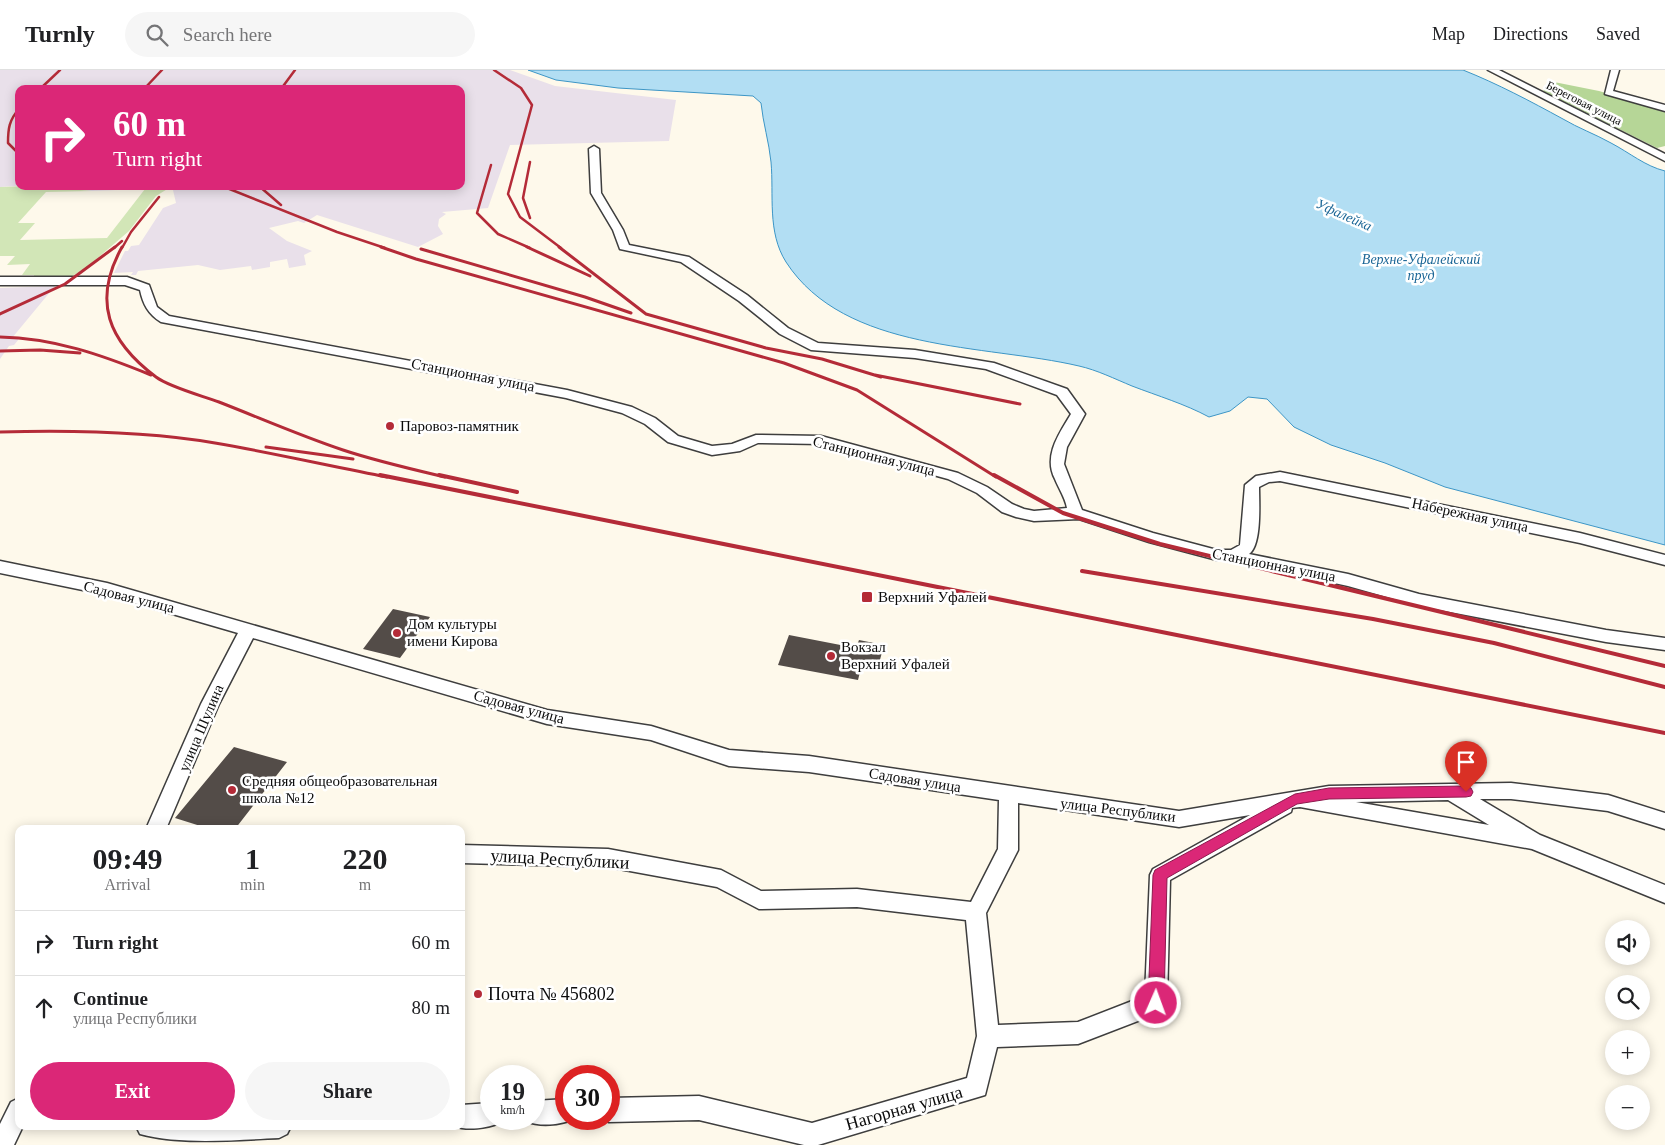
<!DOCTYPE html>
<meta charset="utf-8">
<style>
body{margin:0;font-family:Georgia,serif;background:#f6f6f6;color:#202124;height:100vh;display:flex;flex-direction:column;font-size:19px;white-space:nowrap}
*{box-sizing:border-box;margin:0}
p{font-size:16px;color:#757577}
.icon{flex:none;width:28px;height:28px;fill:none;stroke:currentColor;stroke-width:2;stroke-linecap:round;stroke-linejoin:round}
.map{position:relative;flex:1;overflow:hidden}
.panel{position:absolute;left:15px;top:755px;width:450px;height:305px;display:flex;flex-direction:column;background:#fff;border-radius:10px;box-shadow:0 2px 12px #0003}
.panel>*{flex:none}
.banner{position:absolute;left:15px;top:15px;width:450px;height:105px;border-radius:10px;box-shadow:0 2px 12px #0003;background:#db2777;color:#fff;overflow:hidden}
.tools{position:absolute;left:1605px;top:850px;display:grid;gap:10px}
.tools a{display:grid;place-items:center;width:45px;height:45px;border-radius:50%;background:#fff;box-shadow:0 2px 12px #0003;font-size:25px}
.speed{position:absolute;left:480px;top:995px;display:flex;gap:10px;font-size:25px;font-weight:700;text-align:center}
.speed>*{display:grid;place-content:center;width:65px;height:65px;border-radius:50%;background:#fff;box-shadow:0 2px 12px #0003;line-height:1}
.speed small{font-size:12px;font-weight:400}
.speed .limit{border:8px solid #d22;background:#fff;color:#111}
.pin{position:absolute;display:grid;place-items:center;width:42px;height:42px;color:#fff;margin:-51px -21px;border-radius:50% 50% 50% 0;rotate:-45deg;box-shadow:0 0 5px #0007}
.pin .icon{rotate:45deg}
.me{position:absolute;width:55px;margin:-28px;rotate:2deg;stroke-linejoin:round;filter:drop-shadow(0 0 4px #0008)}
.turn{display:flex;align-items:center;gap:18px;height:105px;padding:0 15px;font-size:22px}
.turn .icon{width:65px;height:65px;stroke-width:2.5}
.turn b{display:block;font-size:35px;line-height:42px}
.eta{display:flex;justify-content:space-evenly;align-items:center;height:85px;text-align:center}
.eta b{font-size:30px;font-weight:700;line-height:35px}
.primary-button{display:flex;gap:10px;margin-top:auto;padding:10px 15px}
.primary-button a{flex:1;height:58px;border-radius:30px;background:#db2777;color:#fff;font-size:20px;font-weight:700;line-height:58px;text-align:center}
.primary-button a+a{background:#f6f6f6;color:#202124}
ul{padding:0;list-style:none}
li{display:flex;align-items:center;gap:15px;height:65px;padding:0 15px;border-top:1px solid #e0e0e0}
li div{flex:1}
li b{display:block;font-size:19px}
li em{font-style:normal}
header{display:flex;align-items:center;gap:30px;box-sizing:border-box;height:70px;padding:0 25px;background:#fff;border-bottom:1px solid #e0e0e0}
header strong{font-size:24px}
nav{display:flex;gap:28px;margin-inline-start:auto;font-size:18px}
.search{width:350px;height:45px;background:#f6f6f6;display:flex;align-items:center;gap:12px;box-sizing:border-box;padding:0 18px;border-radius:28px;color:#757577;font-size:19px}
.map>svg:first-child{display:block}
.industrial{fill:#e9e0ea}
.green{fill:#d2e6b7}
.forest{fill:#b6d697}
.water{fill:#b2def3;stroke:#3d96c6}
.building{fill:#534c48}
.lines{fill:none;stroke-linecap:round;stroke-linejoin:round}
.minor-casing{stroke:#3e3e3e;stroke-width:3}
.minor{fill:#fff;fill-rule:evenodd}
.rail-far2{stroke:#b42b38;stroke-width:2.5}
.rail-far1{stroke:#b42b38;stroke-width:3}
.rail{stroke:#b42b38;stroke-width:4}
.route{fill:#db2777;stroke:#8e194d}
.poi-dot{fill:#b42b38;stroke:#fff;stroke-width:2}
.labels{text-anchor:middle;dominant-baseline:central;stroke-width:5;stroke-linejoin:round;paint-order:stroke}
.far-street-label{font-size:12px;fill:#0b0b0b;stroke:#fff}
.far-water-label{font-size:14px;font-style:italic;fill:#1b6696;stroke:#fff}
.street-label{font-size:15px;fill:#0b0b0b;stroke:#fff}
.poi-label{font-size:15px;fill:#0b0b0b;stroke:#fff;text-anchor:start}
.near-street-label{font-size:18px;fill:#0b0b0b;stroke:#fff}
.near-poi-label{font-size:18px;fill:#0b0b0b;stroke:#fff;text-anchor:start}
</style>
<header>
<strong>Turnly</strong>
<div class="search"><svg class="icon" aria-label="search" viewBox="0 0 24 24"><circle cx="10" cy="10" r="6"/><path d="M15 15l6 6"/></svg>Search here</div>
<nav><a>Map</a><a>Directions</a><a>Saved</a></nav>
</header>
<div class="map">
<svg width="1665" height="1075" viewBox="0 0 1665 1075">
<rect width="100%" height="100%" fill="#fef9eb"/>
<path class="industrial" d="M0,0H510L555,16L676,30L669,71L510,75L488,138L442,142L446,144L439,149L438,156L443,164L418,177L317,145L304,153L298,151L269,158L287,171L312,181L304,185L306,195L289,198L287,189L270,192V197L252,200L251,196L220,200L198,195L138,201L136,205H131L133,202L114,203L125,181H128L131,176L139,175L163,138L176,133L173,120L169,118L92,121L34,116H461V19H19V116L0,117Z
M55,216L12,268L19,269L14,275L9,276L0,289V218Z"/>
<path class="green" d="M34,116L92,121L46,122L18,153H35L20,170L107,168L145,119L169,118L156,126L129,161L86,198L69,208H34V205H22L30,194L7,195L15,186H0V117Z"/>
<path class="forest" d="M1554,12L1599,21L1665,40V76L1657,78L1543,21Z"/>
<path class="water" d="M528,0H1463C1498,14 1530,31 1563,49C1578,58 1595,64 1611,73C1630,83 1645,96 1665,101V475L1445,417L1385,393L1331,375L1294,357L1267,329L1248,327L1230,341L1209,347C1185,334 1158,326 1132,316C1115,309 1097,300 1079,296C985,274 845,283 786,192C767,162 774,125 771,92C769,72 763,53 761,33L753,26L618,18L556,10Z"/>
<path class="building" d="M393,539L430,547L400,588L363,579Z
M789,565L856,578L859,570L884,575L878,597L862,594L858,610L778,595Z
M234,677L287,692L235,759H210L175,748Z"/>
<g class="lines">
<defs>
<path id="minor" d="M1488,0H1499L1665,84V91Z
M1611,0H1619L1613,21L1665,35V41L1605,24Z
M594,76L599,79L601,123L623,160L629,175L689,187L747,225L788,258L818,273L915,280L994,293L1067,319L1085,344L1067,377L1064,394L1082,440L1153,463L1217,480H1231L1240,475L1245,415L1256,406L1280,402L1580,463L1665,485V495L1580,473L1280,411L1269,412L1259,417C1259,432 1262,475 1249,484L1348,504L1419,524L1606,560L1665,568V580L1606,572L1419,536L1348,516L1234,491L1217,490L1149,472L1079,449L1034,451L1016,447L1002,442L977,423L948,409L821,374L758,373L740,381L712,385L668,372L645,354L622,343L566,328L161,252C148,244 143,234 140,220L125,215H0V207H127L149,215L157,237L169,246L567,320L632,337L655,348L678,366L712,376L732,374L756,365L821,366L958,403L987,417L1012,434L1024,439L1034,441L1067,438C1065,427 1059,419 1055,409C1043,386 1059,364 1071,344L1057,325L986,299L915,288L811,280L780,264L739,231L681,192L620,179L613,160L591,123L589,79Z
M0,491L107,513L547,640L651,656L729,680L809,686L1179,741L1329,716L1511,713L1608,725L1665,743V759L1608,741L1511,729H1480L1540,765L1665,815V833L1532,779L1300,737L1292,738L1291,742L1170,810L1167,933L1164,941L1078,974L997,977L985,1025L818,1075H804L699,1050L609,1052L602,1049H609V1028L699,1026L812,1053L967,1008L977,966L966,850L857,837L759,839L717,817L608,797L461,793V775L608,779L721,800L761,821L857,819L971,832L998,779L999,730L809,702L729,696L651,670L547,654L253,568L219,634L166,759H146L201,634L238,563L107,525L0,503ZM1448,730L1489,755L1356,732ZM1018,733L1179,757L1250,745L1153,799L1150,805L1145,926L1078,952L998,955L986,843L1018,780Z
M19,1028V1056H23L14,1075H0V1054L11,1032Z
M566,1029V1049H574C560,1055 540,1057 526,1051L525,1049H534V1031Z
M491,1033V1049H501L499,1053C487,1058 467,1061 455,1056H461V1035Z
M136,1056H291L287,1064L279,1068C237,1070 179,1075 140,1064Z"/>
</defs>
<use href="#minor" class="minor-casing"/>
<use href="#minor" class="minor"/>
<path class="rail-far2" d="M494,0L521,18L532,35L508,124L520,147L561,178
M40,19L60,0
M144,19L162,0
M281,19L295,0
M19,39C9,50 8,59 8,73L19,84
M530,92L523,128L530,148
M491,95L477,143L498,164L530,178
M222,116L337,162L385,178
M259,116L281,135
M114,178L122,171
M122,178L131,162L159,127"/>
<path class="rail-far1" d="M122,177C92,231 108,271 156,307C169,317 203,326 219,332C260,348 301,366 343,380C376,391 411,399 445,407
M381,177L416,189L784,293L857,320L996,407
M527,177L590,206
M559,177L646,244L766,278L822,289L881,307
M421,179L585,227L631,243
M0,244L65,214L115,177
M0,267C54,268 102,285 151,305
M0,281L40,280L80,283
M875,305L1020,334
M0,362C72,360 145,361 215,373C273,383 330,396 387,407
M266,377L353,389"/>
<path class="rail" d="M380,405L1665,663
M439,405L517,422
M994,405L1063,443L1160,474L1665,596
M1082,501L1373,549L1494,573L1665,617"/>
</g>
<path class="route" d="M1466,716L1471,718L1473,722L1471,726L1466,727L1329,729L1297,734L1167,808L1164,933L1161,938L1156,941L1151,938L1148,933L1153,805L1155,800L1295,724L1329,718Z"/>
<g class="poi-dot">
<circle cx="390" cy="356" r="5"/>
<rect x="861" y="521" width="12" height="12" rx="2.5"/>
<circle cx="397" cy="563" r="5"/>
<circle cx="831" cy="586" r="5"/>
<circle cx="232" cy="720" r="5"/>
<circle cx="478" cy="924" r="5"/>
</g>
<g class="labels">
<g class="far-street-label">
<text transform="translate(1584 33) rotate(27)">Береговая улица</text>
</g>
<g class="far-water-label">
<text transform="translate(1344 145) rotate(24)">Уфалейка</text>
<text x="1421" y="189">Верхне-Уфалейский<tspan x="1421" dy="16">пруд</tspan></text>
</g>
<g class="street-label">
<text transform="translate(473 305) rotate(11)">Станционная улица</text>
<text transform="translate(874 386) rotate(14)">Станционная улица</text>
<text transform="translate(1470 445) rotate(12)">Набережная улица</text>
<text transform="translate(1274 495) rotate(11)">Станционная улица</text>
<text transform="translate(129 527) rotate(14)">Садовая улица</text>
<text transform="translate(519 637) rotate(15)">Садовая улица</text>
<text transform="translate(201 658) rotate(-67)">улица Шулина</text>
<text transform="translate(915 710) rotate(9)">Садовая улица</text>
<text transform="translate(1118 740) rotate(7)">улица Республики</text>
</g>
<g class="poi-label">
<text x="400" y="356">Паровоз-памятник</text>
<text x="878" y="527">Верхний Уфалей</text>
<text x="407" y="554">Дом культуры<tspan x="407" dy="17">имени Кирова</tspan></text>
<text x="841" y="577">Вокзал<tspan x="841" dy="17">Верхний Уфалей</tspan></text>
<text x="242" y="711">Средняя общеобразовательная<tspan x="242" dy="17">школа №12</tspan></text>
</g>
<g class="near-street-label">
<text transform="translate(560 789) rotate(3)">улица Республики</text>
<text transform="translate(904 1038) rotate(-16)">Нагорная улица</text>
</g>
<g class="near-poi-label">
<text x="488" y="924">Почта № 456802</text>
</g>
</g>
</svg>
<div class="tools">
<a><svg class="icon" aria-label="sound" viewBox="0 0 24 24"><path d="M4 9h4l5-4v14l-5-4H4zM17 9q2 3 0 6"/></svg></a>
<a><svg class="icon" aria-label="search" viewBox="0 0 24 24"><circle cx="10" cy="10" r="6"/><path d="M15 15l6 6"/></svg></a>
<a>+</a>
<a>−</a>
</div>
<div class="speed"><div>19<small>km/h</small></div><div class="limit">30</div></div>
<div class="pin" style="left:1466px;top:722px;background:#d93025"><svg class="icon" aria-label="arrive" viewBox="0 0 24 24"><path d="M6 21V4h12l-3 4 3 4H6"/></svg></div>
<svg class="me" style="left:1156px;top:933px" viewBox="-20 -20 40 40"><circle r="17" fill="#db2777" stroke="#fff" stroke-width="3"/><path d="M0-11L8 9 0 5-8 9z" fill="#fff"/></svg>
<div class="banner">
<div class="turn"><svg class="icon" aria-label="right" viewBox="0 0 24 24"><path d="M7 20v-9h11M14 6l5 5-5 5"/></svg><div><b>60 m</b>Turn right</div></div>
</div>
<section class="panel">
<div class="eta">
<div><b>09:49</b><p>Arrival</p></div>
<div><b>1</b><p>min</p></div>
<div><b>220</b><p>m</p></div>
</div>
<ul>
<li><svg class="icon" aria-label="right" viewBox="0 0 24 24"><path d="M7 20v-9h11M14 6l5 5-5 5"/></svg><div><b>Turn right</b></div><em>60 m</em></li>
<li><svg class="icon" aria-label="ahead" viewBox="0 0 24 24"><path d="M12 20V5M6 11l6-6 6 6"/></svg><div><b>Continue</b><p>улица Республики</p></div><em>80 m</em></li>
</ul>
<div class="primary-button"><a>Exit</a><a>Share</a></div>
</section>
</div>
